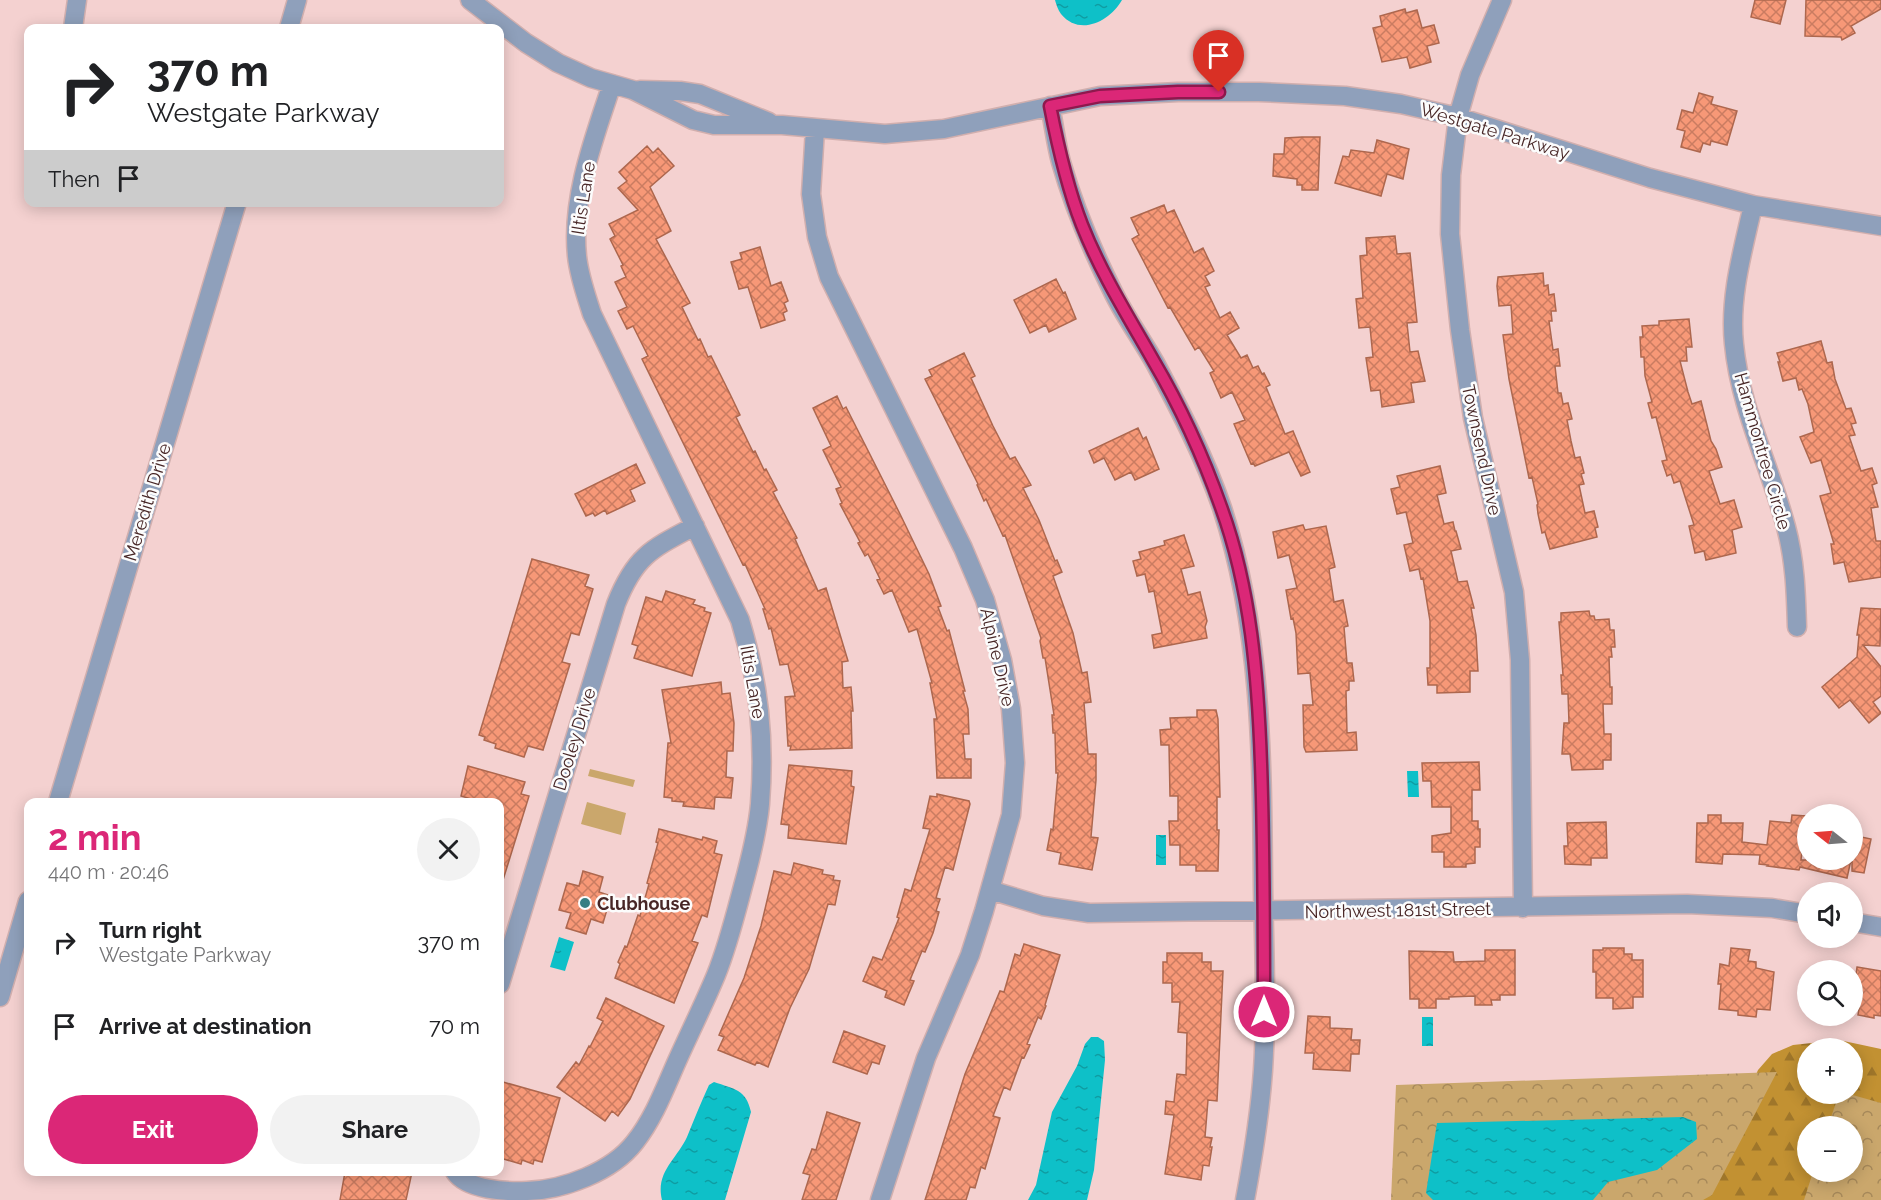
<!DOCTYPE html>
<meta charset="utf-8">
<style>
body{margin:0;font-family:Raleway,sans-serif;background:#f2f2f2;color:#202124;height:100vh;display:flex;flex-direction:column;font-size:22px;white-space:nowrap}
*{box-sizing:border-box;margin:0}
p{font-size:20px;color:#757577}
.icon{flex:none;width:33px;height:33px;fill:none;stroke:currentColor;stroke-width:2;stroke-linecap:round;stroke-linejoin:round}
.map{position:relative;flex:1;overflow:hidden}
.details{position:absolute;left:24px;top:798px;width:480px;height:378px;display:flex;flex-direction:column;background:#fff;border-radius:12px;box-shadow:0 3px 15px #0003}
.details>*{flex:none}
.top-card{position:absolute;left:24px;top:24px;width:480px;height:183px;border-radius:12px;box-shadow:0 3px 15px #0003;background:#fff;color:#202124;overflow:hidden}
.needle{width:39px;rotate:287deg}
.controls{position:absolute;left:1797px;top:804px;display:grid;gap:12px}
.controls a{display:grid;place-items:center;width:66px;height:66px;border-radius:50%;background:#fff;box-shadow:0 3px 15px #0003;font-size:30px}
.pin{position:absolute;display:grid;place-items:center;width:51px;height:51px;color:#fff;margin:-62px -26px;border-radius:50% 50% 50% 0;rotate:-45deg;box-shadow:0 0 6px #0007}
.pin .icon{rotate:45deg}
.me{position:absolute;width:66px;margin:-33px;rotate:0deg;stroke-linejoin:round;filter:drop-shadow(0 0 4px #0008)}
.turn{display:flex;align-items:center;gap:21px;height:126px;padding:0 24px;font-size:27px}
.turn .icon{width:78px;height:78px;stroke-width:2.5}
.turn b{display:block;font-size:42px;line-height:51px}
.then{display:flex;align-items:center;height:57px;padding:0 24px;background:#0003;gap:12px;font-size:22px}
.round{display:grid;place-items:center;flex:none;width:63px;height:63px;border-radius:32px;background:#f2f2f2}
.overview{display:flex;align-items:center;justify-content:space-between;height:102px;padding:0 24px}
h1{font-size:36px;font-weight:700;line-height:45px;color:#db2777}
.cta{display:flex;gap:12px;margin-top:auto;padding:12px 24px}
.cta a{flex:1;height:69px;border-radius:36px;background:#db2777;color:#fff;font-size:24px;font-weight:700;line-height:69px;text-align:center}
.cta a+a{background:#f2f2f2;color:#202124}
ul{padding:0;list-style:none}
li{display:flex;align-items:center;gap:18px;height:84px;padding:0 24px}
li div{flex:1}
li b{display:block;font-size:22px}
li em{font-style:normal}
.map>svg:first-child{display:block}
.grass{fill:#caa76c}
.forest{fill:url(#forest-firs);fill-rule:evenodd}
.park{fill:url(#park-crowns)}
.water{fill:url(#water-ripples)}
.building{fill:url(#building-cross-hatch);stroke:#ad674e;stroke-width:1.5}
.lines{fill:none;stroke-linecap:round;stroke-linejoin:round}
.minor-casing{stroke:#d1afae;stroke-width:21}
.minor{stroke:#8fa0bb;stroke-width:18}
.route-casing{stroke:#8e194d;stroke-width:15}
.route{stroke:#db2777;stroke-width:10}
.poi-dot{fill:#367f83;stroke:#fcfcfc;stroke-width:2}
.labels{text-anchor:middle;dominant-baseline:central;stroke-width:5;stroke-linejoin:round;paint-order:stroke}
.street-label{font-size:18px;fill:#472626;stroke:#fcfcfc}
.poi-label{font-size:18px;font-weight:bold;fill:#472626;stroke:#fcfcfc;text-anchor:start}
</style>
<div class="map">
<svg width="1881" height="1200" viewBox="0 0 1881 1200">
<defs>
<pattern id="forest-firs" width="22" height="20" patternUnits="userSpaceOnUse" patternTransform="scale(1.5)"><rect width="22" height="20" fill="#c29132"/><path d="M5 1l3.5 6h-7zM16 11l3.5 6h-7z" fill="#9f762a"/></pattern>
<pattern id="park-crowns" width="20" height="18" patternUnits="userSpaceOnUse" patternTransform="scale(1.5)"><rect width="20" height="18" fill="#caa76c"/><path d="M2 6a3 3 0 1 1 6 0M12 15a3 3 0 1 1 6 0" fill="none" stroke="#a68859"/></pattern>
<pattern id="water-ripples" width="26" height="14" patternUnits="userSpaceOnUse" patternTransform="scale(1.5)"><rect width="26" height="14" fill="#0ec0c8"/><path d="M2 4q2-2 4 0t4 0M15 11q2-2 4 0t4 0" fill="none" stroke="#0f9ca2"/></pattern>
<pattern id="building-cross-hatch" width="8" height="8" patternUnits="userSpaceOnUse" patternTransform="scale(1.5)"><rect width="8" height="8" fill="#f79877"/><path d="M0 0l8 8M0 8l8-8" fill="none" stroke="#ca7c61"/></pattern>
</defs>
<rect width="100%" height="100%" fill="#f4d1d0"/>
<path class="grass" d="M590,769L635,780L633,787L588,776Z
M587,802L626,813L621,835L581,824Z"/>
<path class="forest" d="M1839,1040L1881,1049V1200H1672L1730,1132L1758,1070L1772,1054L1793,1045ZM1808,1048H1852V1094H1808ZM1808,1126H1852V1172H1808Z"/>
<path class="park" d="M1777,1072L1712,1195L1703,1200H1391L1396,1085Z
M1839,1094H1849L1881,1103V1200H1804L1813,1172H1852V1126H1828Z"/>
<path class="water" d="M1055,0H1122C1110,21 1080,37 1061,14C1058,10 1056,4 1055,0Z
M1407,771H1418L1419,797H1408Z
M1156,835H1166V865H1156Z
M559,937L574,942L565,971L550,967Z
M1422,1017H1433V1046H1422Z
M1091,1037H1098L1104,1041L1105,1060L1094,1170L1087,1200H1028L1036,1185L1052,1112L1077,1066L1085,1044Z
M714,1082C734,1089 746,1089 751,1112L725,1200H662C655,1172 677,1159 687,1137C694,1120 701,1102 709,1085Z
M1683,1117L1696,1122L1697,1139L1657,1170L1608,1182L1593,1200H1433L1426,1193L1437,1123Z"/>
<path class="building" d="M1755,0H1786L1780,24L1751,17Z
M1806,0H1881V9L1851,26L1855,33L1842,40L1841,37L1805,36Z
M1405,9L1406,13L1417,10L1422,28L1434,25L1439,43L1427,46L1431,62L1410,68L1407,57L1382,62L1373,28L1382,26L1380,16Z
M1699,93L1713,97L1711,104L1737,111L1727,145L1711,141L1710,145L1703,143L1700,152L1681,147L1685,131L1677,129L1682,110L1693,113Z
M1302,137H1320L1318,190H1302V185H1297V179L1273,176L1274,154H1284L1285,138Z
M1377,140L1409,149L1403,179L1387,174L1381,196L1335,183L1343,156L1349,157L1351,150L1374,153Z
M647,146L653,153L658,148L674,166L650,187L671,231L656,239L690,303L682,307L698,340L700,339L708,357L711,356L730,394L740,415L736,417L753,452L755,451L764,470L766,469L777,490L773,492L797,538L795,539L818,591L826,588L848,661L842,662L843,688L851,687L853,711H851L852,748L790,750L791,746H788L785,697L795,696L788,664L780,665L771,628L769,629L763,609H765L745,564L743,565L642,359L648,356L633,326L627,329L618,311L627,307L615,282L626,277L621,266L623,265L610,239L615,236L609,224L638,210L618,188L627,181L619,172Z
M1164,205L1167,213L1174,210L1194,253L1203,248L1214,271L1205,276L1210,285L1205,287L1220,318L1230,312L1239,328L1227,335L1241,358L1247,355L1253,368L1258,366L1262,374L1264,373L1270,385L1266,387L1285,434L1293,431L1310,472L1301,476L1289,452L1255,466L1253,463L1251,464L1234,424L1245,420L1232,392L1221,398L1210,373L1214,371L1199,347L1195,350L1170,307L1168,308L1132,239L1139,235L1131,218Z
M1395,236L1397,254L1410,253L1417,322L1407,323L1410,352L1418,351L1425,381L1411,383L1414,402L1382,407L1380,390L1371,391L1366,358L1373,357L1370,327L1359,328L1356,299L1363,298L1360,256L1367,255L1366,238Z
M760,247L771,286L781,282L788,301L784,303L787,311L783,313L785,320L761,328L748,287L739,289L731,262L742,259L740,253Z
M1543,273L1544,286L1548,285L1549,295L1554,294L1556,311H1551L1552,321H1549L1553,350L1558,349L1560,366H1555L1558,393H1561L1563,404L1568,403L1572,419L1567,420L1571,441L1575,458L1580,457L1584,473L1581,474L1584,484L1579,485L1585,513L1594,511L1598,527L1595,528L1597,537L1550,549L1545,532L1542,533L1538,514L1537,505L1538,504L1532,477L1529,478L1509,379L1503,335L1513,334L1511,305L1499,306L1497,286L1498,277Z
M1056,279L1063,293L1065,292L1076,319L1049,332L1046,325L1030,333L1014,300Z
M1689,319L1692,347H1686L1687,361H1680L1688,392L1692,404L1701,401L1711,441L1716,449L1722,467L1709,471L1720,504L1734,500L1742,527L1732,530L1736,553L1706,560L1704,551L1695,553L1689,526L1694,525L1680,481L1674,483L1671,474L1667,476L1662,461L1667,460L1656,417L1652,418L1648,403L1652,402L1645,376L1644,357H1641L1640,337H1643L1642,326L1659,325V321Z
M1821,341L1827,363L1832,362L1835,379L1846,409L1851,408L1856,423L1851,424L1855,435L1849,436L1861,471L1872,468L1877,483L1872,485L1878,507L1871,508L1876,541H1881V577L1849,582L1844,562L1834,564L1831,544H1834L1820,496L1831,493L1821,460L1811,463L1800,437L1814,432L1808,404L1802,389L1799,390L1796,378L1783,381L1778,362H1780L1777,353Z
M964,353L975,376L971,378L993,426L1010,459L1015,457L1031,485L1023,488L1039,520L1055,561L1057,560L1062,572L1053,576L1073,633L1082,673L1087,672L1091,702L1084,703L1088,754H1096V780L1091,837L1098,838L1092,870L1059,864L1061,853L1047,850L1051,829L1053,830L1058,773H1056L1055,733H1053L1052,715H1054L1045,658H1043L1040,641L1041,638L1005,535L1003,536L986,499L984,501L977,485L978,484L925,379L932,376L929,370Z
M837,396L843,409L846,407L900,514L929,574L941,606L938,607L947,631L949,630L965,691H963L968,709L969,734H963L965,759H971V778H937L934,719H937L930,683H932L917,629L909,632L892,590L884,594L877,580L880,579L868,554L865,556L858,543L860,542L840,504L842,503L836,489L841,487L823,450L831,446L813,408Z
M1138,428L1143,439L1146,437L1159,469L1135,480L1131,472L1115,480L1104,458L1094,463L1089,451Z
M636,464L645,483L630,490L635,501L607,514L605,510L595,516L593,513L586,516L575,494Z
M1440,466L1446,493L1437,495L1444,524L1453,522L1455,531H1456L1461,549L1451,551L1458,582L1467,581L1474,608H1471L1476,635L1478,671H1470V692L1437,693V685H1428L1427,668H1430V621L1423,578L1421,579L1419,569L1410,571L1404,545L1413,543L1406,512L1397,514L1391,489L1400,487L1397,476Z
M1303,525L1305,530L1326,526L1335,567L1329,569L1334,602L1343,600L1348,626L1344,627L1347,663H1352L1354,681H1349V690L1346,691L1347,733L1356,732L1357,750L1306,752L1304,747L1303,705H1313L1310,673L1298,674L1296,633L1293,618L1291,619L1286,590L1297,588L1289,555L1278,558L1273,532Z
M1184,535L1194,566L1181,569L1188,595L1200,592L1207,621L1205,627L1207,638L1154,648L1152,635L1162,633L1154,591L1149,592L1145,574L1137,576L1133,561L1141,559L1139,552L1165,545L1164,541Z
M532,559L589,575L585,586L593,589L579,635L571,633L562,662L570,664L543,750L528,746L524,757L495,748L496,744L484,740L485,737L479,735Z
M666,591L695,600L693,604L705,608L704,611L711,613L692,676L634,658L638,646L632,644L646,597L662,602Z
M1861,608L1881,609L1880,646L1863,645L1881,667V696L1873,702L1881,713L1869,723L1850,700L1839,708L1822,687L1857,657L1859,635H1857Z
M1589,611L1590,616H1594L1595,620L1609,619L1610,630H1614L1615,647H1611L1612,657H1609L1610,687H1612V704H1603L1604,734H1611V760H1603V769L1572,770L1570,754H1562L1564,723H1569L1568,694H1562L1561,675H1563L1559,622H1561V613Z
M721,682L722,694L730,693L734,723L733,751H727L726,777L733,778L731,798L715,797L714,809L683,806L684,802L672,801V798L664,797L668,743H671L662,690Z
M1197,710H1216L1218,719L1220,797H1217V830H1219L1218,871H1196V865H1180V845H1170L1169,821H1178V796H1170L1169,745H1161L1160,730L1171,729L1170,718L1197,717Z
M1479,762L1480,790H1472V821H1478V829H1480V847H1475V863L1466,864V867H1444V852H1432V836L1451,833V807H1432L1431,781H1423L1422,763Z
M789,765L852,771L851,786L854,787L846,844L788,838L789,825L781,824Z
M468,766L525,782L521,794L529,796L503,880H500V802H481L461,796Z
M937,794L969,801L970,804L953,870L945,867L936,898L940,899L936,911L939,912L933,933L925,952L922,951L910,980L914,981L904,1005L885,997L887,991L863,981L873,957L882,960L899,918L897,917L905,889L911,891L930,829L923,828L930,796L937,797Z
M1708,815H1721V823H1743L1742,842L1767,845L1770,821L1791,823L1792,815L1806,816L1801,860H1851L1847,878L1800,867L1799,870L1767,866L1768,865L1759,864L1760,855L1723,854L1722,864L1696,862L1697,823H1708Z
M1606,822L1607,858H1591V865L1565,864L1564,846H1568L1567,823Z
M659,829L702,840L703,837L717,841L714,853L722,855L707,917L702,915L692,941L698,943L674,1003L615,978L620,964L618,962L625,946L627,947L638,915L640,916L649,884L647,883L658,843L656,842Z
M1852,835L1871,839L1864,873L1852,871Z
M794,863L823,870L822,874L834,876L833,880L840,881L835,905L828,904L809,969L790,1008L768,1067L757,1062L755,1065L718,1050L724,1037L719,1035L744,978L761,926L774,871L791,875Z
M583,871L603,877L599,892L611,896L603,923L591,919L586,934L566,928L571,913L559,910L567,883L579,886Z
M1024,944L1060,955L1045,1005L1046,1006L1041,1019L1038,1017L1027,1044L1030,1045L1024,1058L1022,1057L1010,1090L1004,1087L993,1116L1000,1118L985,1169L981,1167L975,1188L970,1187L966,1200H925L965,1074L1000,991L1004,992L1015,954L1020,956Z
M1603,948H1624V954H1632V960H1643V997H1633V1008L1613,1009V998H1596V972H1593V950H1603Z
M1731,948L1750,950L1748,961L1756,962V968L1774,972L1770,1010L1757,1009L1756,1017L1738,1015V1011L1719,1009L1721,984H1718L1720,964L1729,966Z
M1485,950H1515V995H1500V1000H1491L1492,1005H1475V996L1449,997V999H1436V1008H1419V999H1410L1409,951L1453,952L1454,962L1485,961Z
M1167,953H1202V962H1211V971H1223L1217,1101L1208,1100L1205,1137L1212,1138L1210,1147H1212L1209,1166L1203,1165L1201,1180L1165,1174L1174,1115L1165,1114L1166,1101L1174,1102L1177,1074L1186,1075L1187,1033L1178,1032L1180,1002H1172V983H1163V962H1167Z
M1857,967L1881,971V1016L1874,1015V1018L1858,1015L1862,991L1854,990Z
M606,998L664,1026L630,1099L618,1116L612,1111L605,1121L557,1087L576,1062L579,1065L589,1046L590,1047L603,1021L597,1018Z
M1308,1016L1330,1017V1028L1352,1029L1351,1040H1360L1359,1054H1351L1350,1071L1313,1069L1314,1053H1305Z
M844,1031L885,1046L879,1064L872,1062L867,1074L833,1062Z
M503,1082L560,1098L542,1162L534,1160L533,1164L522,1160L521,1164L500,1158V1095Z
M827,1112L860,1123L836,1200H802L810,1175L803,1173L812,1149L816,1150Z
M345,1172H412L406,1200H340Z"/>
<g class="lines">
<defs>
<path id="minor" d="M470,0L526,43L558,63L591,78L633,90L693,120L714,125H782L885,134L944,129L1100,96L1178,92H1259L1345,96L1401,104L1458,117L1650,178L1753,205L1881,226
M1502,0L1470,75L1458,117L1451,175L1450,234L1460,330L1473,418L1514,592L1520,660L1523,908
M73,28L77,0
M289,28L297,0
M640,90L680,91L700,94L769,122
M1050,106C1054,125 1056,144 1061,162C1074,208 1093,252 1114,294C1126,318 1142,340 1155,363C1180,410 1205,458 1222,508C1262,630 1262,760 1263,887C1264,948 1267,1009 1263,1070C1260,1114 1253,1157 1245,1200
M815,129L811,194L817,237L829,277L963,548L985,600L1002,660L1011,709L1015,763L1011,815L984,911L970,955L926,1058L880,1200
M1753,205C1743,250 1729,297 1734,344C1740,408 1770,466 1786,527C1795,560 1796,593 1797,627
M58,802L237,202
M990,890L1043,906L1089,913L1687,904L1772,908L1808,914
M1852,922L1881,927
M500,984L616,604C635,556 651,549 695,526
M0,997L28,901
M455,1172C467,1190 506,1192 527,1191C563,1190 612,1172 635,1142C654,1118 665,1088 677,1061C690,1032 704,1004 716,975C729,943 737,908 746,875C752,852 758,827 760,804C765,738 759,683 740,620L592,314C586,295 579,276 577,256C571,198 594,138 612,84"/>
</defs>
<use href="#minor" class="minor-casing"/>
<use href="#minor" class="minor"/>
</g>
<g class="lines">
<defs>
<path id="route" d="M1219,92H1178L1100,96L1050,106C1058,147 1067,187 1082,225C1101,273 1128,316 1153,360C1180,406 1203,456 1221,507C1251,589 1258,678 1261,764C1264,847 1264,929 1264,1012"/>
</defs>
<use href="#route" class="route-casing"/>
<use href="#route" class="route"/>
</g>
<circle class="poi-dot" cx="585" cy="903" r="6"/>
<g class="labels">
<g class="street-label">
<text transform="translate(1495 131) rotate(17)">Westgate Parkway</text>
<text transform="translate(583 198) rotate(-81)">Iltis Lane</text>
<text transform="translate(1482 450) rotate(78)">Townsend Drive</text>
<text transform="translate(1763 451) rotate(74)">Hammontree Circle</text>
<text transform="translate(147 502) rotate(-73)">Meredith Drive</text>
<text transform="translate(998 657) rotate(77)">Alpine Drive</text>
<text transform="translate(753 682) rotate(80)">Iltis Lane</text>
<text transform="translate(574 739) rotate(-73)">Dooley Drive</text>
<text transform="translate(1398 910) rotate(-1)">Northwest 181st Street</text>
</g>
<g class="poi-label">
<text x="597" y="903">Clubhouse</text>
</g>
</g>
</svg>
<div class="controls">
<a><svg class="needle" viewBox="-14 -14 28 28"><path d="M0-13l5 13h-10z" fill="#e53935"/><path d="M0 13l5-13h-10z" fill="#757577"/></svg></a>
<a><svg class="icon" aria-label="sound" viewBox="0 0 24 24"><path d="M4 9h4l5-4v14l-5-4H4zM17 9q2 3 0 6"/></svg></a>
<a><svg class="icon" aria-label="search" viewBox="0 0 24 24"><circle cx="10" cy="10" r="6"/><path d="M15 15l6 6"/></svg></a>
<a>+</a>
<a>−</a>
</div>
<div class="pin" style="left:1219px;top:92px;background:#d93025"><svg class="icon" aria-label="arrive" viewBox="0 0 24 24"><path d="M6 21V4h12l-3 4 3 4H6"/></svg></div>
<svg class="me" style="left:1264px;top:1012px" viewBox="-20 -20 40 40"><circle r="17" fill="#db2777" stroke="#fff" stroke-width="3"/><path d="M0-11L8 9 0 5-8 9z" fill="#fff"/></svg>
<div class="top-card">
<div class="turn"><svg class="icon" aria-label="right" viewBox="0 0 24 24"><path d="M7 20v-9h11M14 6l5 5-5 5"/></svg><div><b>370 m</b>Westgate Parkway</div></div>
<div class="then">Then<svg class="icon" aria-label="arrive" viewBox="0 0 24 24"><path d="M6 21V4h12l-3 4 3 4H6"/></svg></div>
</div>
<section class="details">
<div class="overview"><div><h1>2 min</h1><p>440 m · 20:46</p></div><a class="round"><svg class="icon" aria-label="close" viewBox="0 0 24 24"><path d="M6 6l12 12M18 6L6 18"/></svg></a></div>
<ul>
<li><svg class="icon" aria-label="right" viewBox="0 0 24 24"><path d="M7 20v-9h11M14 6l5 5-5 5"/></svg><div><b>Turn right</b><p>Westgate Parkway</p></div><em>370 m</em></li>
<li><svg class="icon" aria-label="arrive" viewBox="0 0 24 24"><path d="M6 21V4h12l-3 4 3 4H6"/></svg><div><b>Arrive at destination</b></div><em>70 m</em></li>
</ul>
<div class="cta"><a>Exit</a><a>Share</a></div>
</section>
</div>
